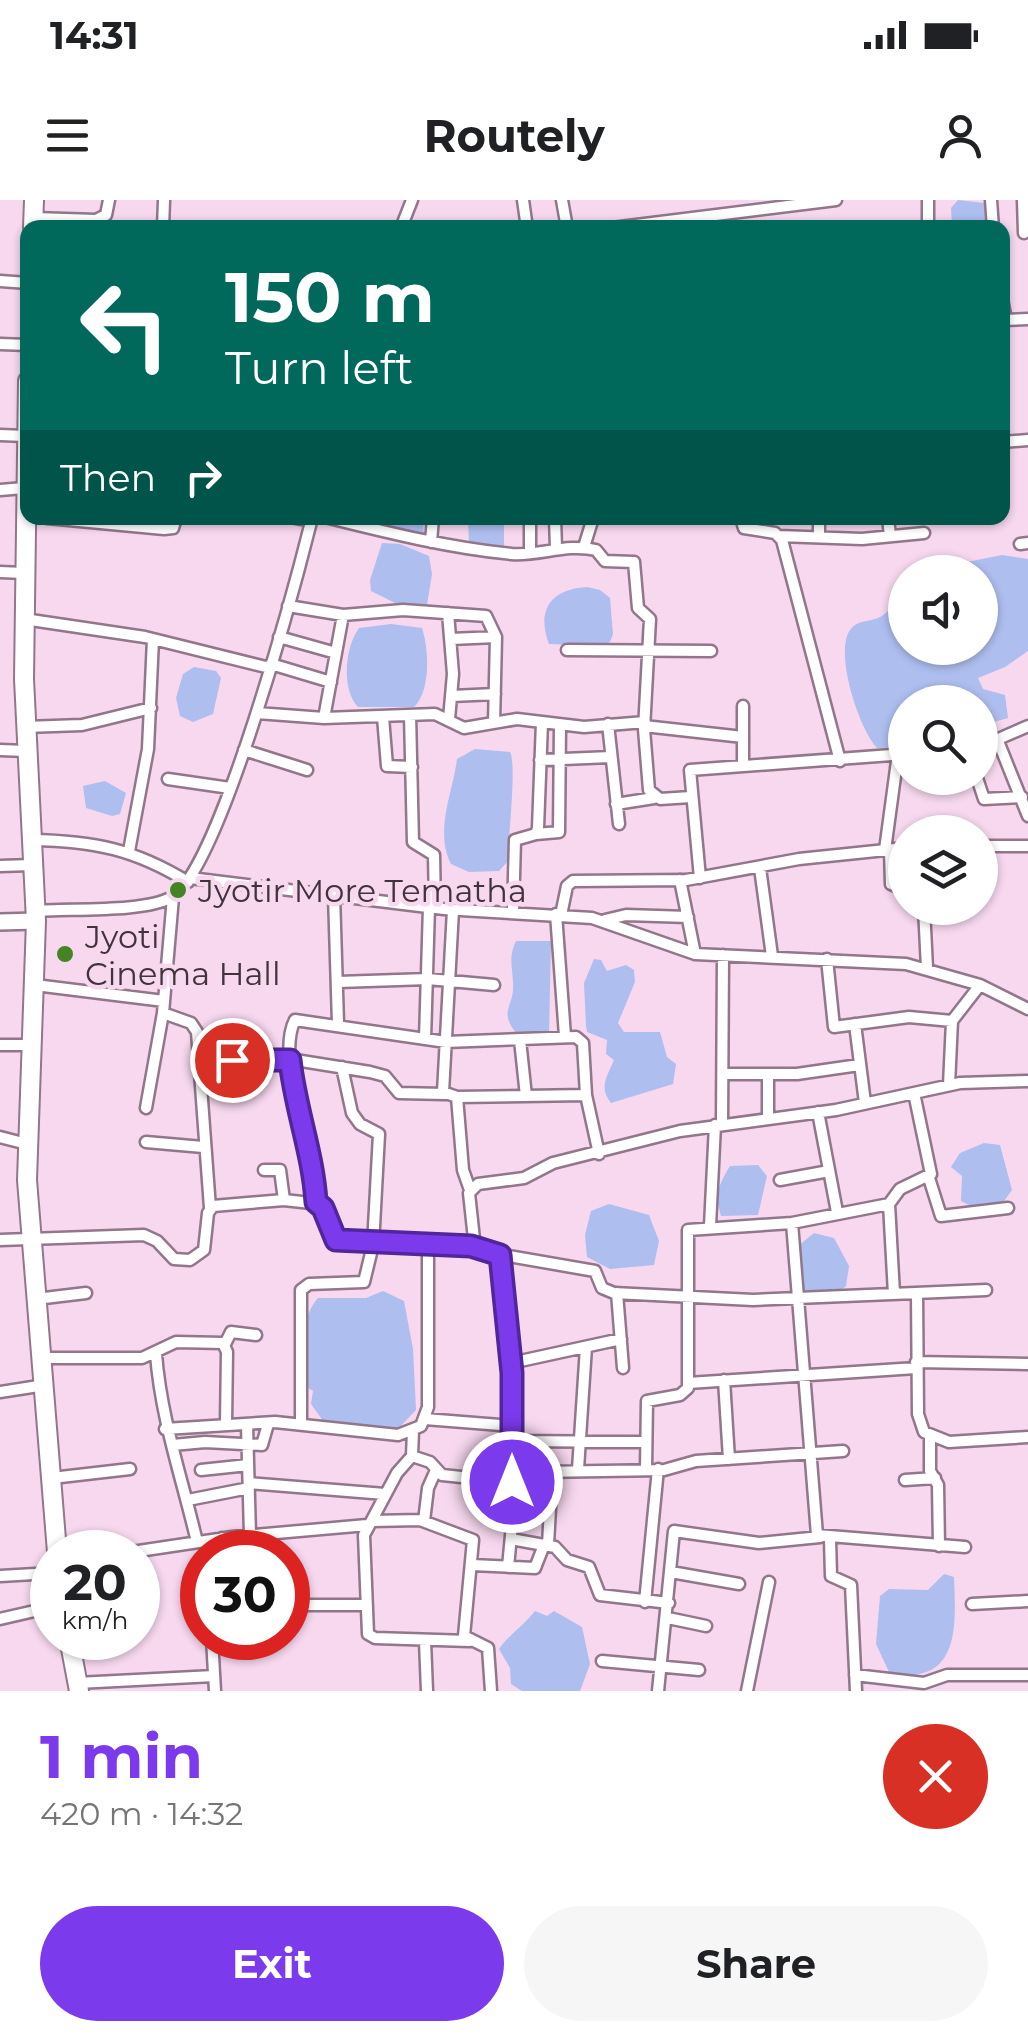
<!DOCTYPE html>
<meta charset="utf-8">
<style>
body{margin:0;font-family:Montserrat,sans-serif;background:#f6f6f6;color:#202124;height:100vh;display:flex;flex-direction:column;font-size:38px;white-space:nowrap}
*{box-sizing:border-box;margin:0}
p{font-size:32px;color:#757577}
.icon{flex:none;width:55px;height:55px;fill:none;stroke:currentColor;stroke-width:2;stroke-linecap:round;stroke-linejoin:round}
.map{position:relative;height:1491px;overflow:hidden}
.sheet{display:flex;flex-direction:column;background:#fff;flex:1}
.sheet>*{flex:none}
.guide{position:absolute;left:20px;top:20px;width:990px;height:305px;border-radius:20px;box-shadow:0 2px 8px #0004;background:#00695c;color:#fff;overflow:hidden}
.tools{position:absolute;left:888px;top:355px;display:grid;gap:20px}
.tools a{display:grid;place-items:center;width:110px;height:110px;border-radius:50%;background:#fff;box-shadow:0 2px 8px #0004;font-size:50px}
.speed{position:absolute;left:30px;top:1330px;display:flex;gap:20px;font-size:50px;font-weight:700;text-align:center}
.speed>*{display:grid;place-content:center;width:130px;height:130px;border-radius:50%;background:#fff;box-shadow:0 2px 8px #0004;line-height:1}
.speed small{font-size:25px;font-weight:400}
.speed .limit{border:15px solid #d22;background:#fff;color:#111}
.pin{position:absolute;display:grid;place-items:center;width:85px;height:85px;color:#fff;margin:-42px;border:5px solid #fff;border-radius:50%;box-shadow:0 2px 10px #0007}
.me{position:absolute;width:110px;margin:-55px;rotate:0deg;stroke-linejoin:round;filter:drop-shadow(0 0 8px #0008)}
.turn{display:flex;align-items:center;gap:35px;height:210px;padding:0 40px;font-size:45px}
.turn .icon{width:130px;height:130px;stroke-width:2.5}
.turn b{display:block;font-size:70px;line-height:85px}
.then{display:flex;align-items:center;height:95px;padding:0 40px;background:#0003;gap:20px;font-size:38px}
.round{display:grid;place-items:center;flex:none;width:105px;height:105px;border-radius:52px;background:#f6f6f6}
.head{display:flex;align-items:center;justify-content:space-between;height:170px;padding:0 40px}
h1{font-size:60px;font-weight:700;line-height:75px;color:#7c3aed}
.cta{display:flex;gap:20px;margin-top:auto;padding:20px 40px}
.cta a{flex:1;height:115px;border-radius:60px;background:#7c3aed;color:#fff;font-size:40px;font-weight:700;line-height:115px;text-align:center}
.cta a+a{background:#f6f6f6;color:#202124}
.status{display:flex;justify-content:space-between;align-items:center;height:70px;padding:0 50px;background:#fff;direction:ltr}
.status svg{height:28px;fill:currentColor}
header{display:flex;justify-content:space-between;align-items:center;height:130px;padding:0 40px;background:#fff;font-size:45px;font-weight:700}
.map>svg:first-child{display:block}
.water{fill:#aebeef}
.lines{fill:none;stroke-linecap:round;stroke-linejoin:round}
.street-casing{stroke:#92768a;stroke-width:15}
.secondary-casing{stroke:#92768a;stroke-width:20}
.primary-casing{stroke:#92768a;stroke-width:22}
.street{stroke:#fff;stroke-width:10}
.secondary{stroke:#fff;stroke-width:15}
.primary{stroke:#fff;stroke-width:18}
.route-casing{stroke:#51269a;stroke-width:25}
.route{stroke:#7c3aed;stroke-width:18}
.poi-dot{fill:#448425;stroke:#f7d8ef;stroke-width:4}
.labels{text-anchor:middle;dominant-baseline:central;stroke-width:9;stroke-linejoin:round;paint-order:stroke}
.poi-label{font-size:32px;fill:#40333c;stroke:#f7d8ef;text-anchor:start}
</style>
<div class="status"><b>14:31</b><svg viewBox="0 0 49 12"><path d="M0 12V9h3v3zM5 12V6h3v6zM10 12V3h3v9zM15 12V0h3v12zM26 1h20v11H26zM47 4h2v5h-2z"/></svg></div>
<header><svg class="icon" aria-label="menu" viewBox="0 0 24 24"><path d="M4 6h16M4 12h16M4 18h16"/></svg>Routely<svg class="icon" aria-label="person" viewBox="0 0 24 24"><circle cx="12" cy="8" r="4"/><path d="M4 21q1-7 8-7t8 7"/></svg></header>
<div class="map">
<svg width="1028" height="1491" viewBox="0 0 1028 1491">
<rect width="100%" height="100%" fill="#f7d8ef"/>
<path class="water" d="M958,0L984,3L987,27H952L951,8Z
M366,318H423L424,336L367,325Z
M468,318H504V349L469,345Z
M382,343L400,344L429,356L432,374L427,405L403,407L371,391L370,380Z
M1002,355L1028,359V451L1005,467L978,478L983,489L1005,495L1008,518L980,526V502H905V538L899,547L877,548C859,529 834,453 850,430C857,420 868,422 878,418C886,415 894,404 900,397L899,388L905,381V448H980V372H917Z
M587,387L600,390L610,398L613,434L610,442L600,446L549,444C536,410 551,389 587,387Z
M391,424L422,428C429,449 431,491 414,507H358C341,489 345,447 359,428Z
M194,467L216,471L221,478L213,514L193,522L180,516L176,498L183,474Z
M475,549L510,552C517,565 508,638 508,661L499,671L469,672L451,664C434,630 453,593 457,559Z
M105,581L126,593L120,614L112,616L86,608L83,586Z
M516,741H551L549,834L518,835C498,813 513,806 513,789C514,771 507,759 516,741Z
M594,759L601,760L607,771L626,765L634,770L635,782L618,823L624,832H660L667,857L676,864L673,884L611,903C598,887 608,875 614,860L606,854L607,840L587,832L586,826L584,783Z
M984,943L1000,945L1012,990L1002,1004L975,1008L961,1001L962,976L951,967L960,953Z
M758,965L767,976L758,1015L721,1016L716,996C719,987 724,975 730,966Z
M609,1004L649,1015L659,1041L654,1065L610,1069L587,1057L585,1035L591,1011Z
M814,1033L834,1038L849,1066L846,1086L838,1093L801,1094L798,1046Z
M383,1091L404,1101L413,1149L416,1210L396,1231L326,1225L311,1204L313,1191L305,1186C305,1159 298,1119 318,1098H366Z
M944,1374L954,1377C956,1428 960,1485 890,1474L876,1444L880,1396L889,1389L928,1390Z
M535,1411L547,1416L554,1411L582,1427L590,1464L580,1491H522L511,1484L510,1468L499,1449C511,1433 523,1426 535,1411Z"/>
<g class="lines">
<defs>
<path id="street" d="M523,0L527,28
M562,0L567,28
M928,0V28
M991,0L993,28
M1023,0L1024,33
M34,18L96,20L106,15L109,0
M163,28L164,0
M401,28L412,0
M612,28L836,0
M0,81L28,83
M1002,99L1006,120
M1002,120L1028,119
M0,144L28,145
M0,235L25,236
M1002,242L1028,240
M0,290L24,288
M47,318L164,329L173,328L176,318
M295,318L311,321
M329,318C389,333 450,348 512,354C540,356 567,343 596,350L605,361L634,362L638,408L650,419L644,529L649,590L660,599L691,597
M555,318L556,348
M741,318L744,328L775,333L782,340L840,561
M888,318L890,336
M779,336L862,339L924,333
M819,336V318
M431,342L433,318
M1020,344L1028,343
M584,347L593,318
M530,351V318
M0,372L24,373
M288,406L343,415L403,410L486,416L496,437L494,523
M448,413L453,474L449,519
M24,419L145,437L270,468
M279,437L336,453
M451,439L496,437
M567,450L711,451
M271,464L331,482
M452,496L495,494
M257,513L324,518L435,514L464,528L517,519L584,527L645,522
M410,515L413,642L434,655L435,708
M383,517L387,566L412,567
M324,518L343,415
M608,524L619,624
M644,526L743,537
M25,527L82,525L151,508
M998,541L1028,616
M980,547L1028,526
M0,550L26,551
M244,550L307,570
M540,560L611,557
M743,563V506
M977,578L984,599L1022,597
M168,579L230,588
M616,604L654,598
M536,634L559,632L560,525
M31,640C94,641 134,649 188,682
M980,646H1028
M885,650L898,554
M890,650L891,684L905,690
M129,651L148,549L153,439
M0,666L32,665
M760,668L772,756
M190,678L444,709L592,718L695,754L906,764L980,785L1028,809
M700,678L690,570L905,554
M680,680L695,754
M334,695L338,823
M173,697L163,813L191,823L197,832L210,1008
M924,708L927,768
M453,710L443,892L457,897L586,895L599,954
M35,711C68,708 145,713 172,697C220,669 296,382 312,318
M513,712L515,640L536,634L538,628L542,522
M556,714L565,836
M561,715L567,686L573,681L686,680L799,659L905,648
M605,720L626,715L688,717
M827,759L834,827L909,817L952,821
M338,782L428,779L494,785
M35,785L164,801
M855,824L865,903
M425,839L429,707
M520,840L526,896
M0,845H33
M200,861L289,859L370,872L385,876L399,893L445,894
M723,874H797L859,865
M949,885L952,821L980,785
M457,897L463,970L470,990
M146,908L163,813
M818,912L837,1012
M768,919V875
M722,924L723,755
M0,937L27,944
M146,942L203,947
M264,970H280L284,1000
M929,978L941,1016L1008,1008
M780,980L829,971
M315,1002C313,956 275,857 295,820L446,842L576,837L583,843L586,895
M792,1023L817,1335L965,1347
M710,1026L715,925
M0,1040L144,1035L157,1041L174,1059L190,1060L204,1050L208,1013L213,1006L284,1000L320,1004L333,1037L343,1042L467,1047L474,1039L469,993L478,984L524,978L553,963L680,931L836,910L960,883L1028,881
M471,1045L491,1053L595,1071L602,1088L614,1093L753,1100L986,1090
M500,1055L512,1173V1283
M617,1093L623,1168
M917,1093L918,1214L924,1232L949,1242L1028,1237
M894,1094L889,1004L900,989L931,974L914,893
M36,1099L86,1093
M225,1144L231,1132L256,1135
M156,1154C161,1219 182,1278 197,1342
M43,1158H142L176,1142L223,1143L227,1152L226,1223
M916,1162L1028,1164
M511,1163L621,1139
M724,1180L729,1259
M688,1183L916,1168
M0,1192L45,1185
M425,1219L512,1226
M247,1225L250,1335
M301,1225V1090L309,1084L364,1082L373,1045L379,934L360,924L352,913L342,867
M165,1229L275,1222L398,1235L421,1226L428,1207V1046
M413,1231L412,1256L430,1262L442,1275L520,1283L540,1272L664,1270L696,1261L843,1251
M930,1238V1271L938,1285L939,1346
M512,1241L646,1242
M173,1245L205,1242L262,1245L268,1224
M412,1256L397,1273L364,1335L368,1434L375,1438L469,1441
M578,1269L586,1147
M646,1269L647,1201L680,1195L688,1188V1030L792,1023L889,1004
M201,1270L248,1265
M52,1278L130,1269
M905,1280L935,1278
M249,1283L385,1294
M188,1300L249,1288
M372,1321L420,1320L473,1340L464,1436L488,1448L491,1491
M424,1321L428,1288L436,1270
M511,1339L555,1347L567,1360L589,1367L600,1395L669,1403
M830,1339L831,1376L851,1385L856,1491
M548,1345L552,1271
M132,1352L232,1337L367,1325
M219,1352L222,1338
M472,1365L535,1368L544,1345
M508,1367L516,1283
M671,1372L739,1384
M0,1376L52,1373
M288,1398L305,1405H366
M645,1402L658,1269
M972,1404L1028,1401
M668,1418L706,1426
M0,1419L52,1407
M288,1426L291,1400
M212,1438L215,1491
M425,1441L427,1491
M602,1461L699,1470
M855,1475L924,1483L947,1475H1028
M77,1483L214,1476
M658,1491L674,1331L759,1343L820,1337
M747,1491L769,1382"/>
<path id="secondary" d="M0,722L36,721"/>
<path id="primary" d="M33,28L34,0
M28,181L24,479L36,721L27,980L57,1352
M69,1438L79,1491"/>
</defs>
<use href="#street" class="street-casing"/>
<use href="#secondary" class="secondary-casing"/>
<use href="#primary" class="primary-casing"/>
<use href="#street" class="street"/>
<use href="#secondary" class="secondary"/>
<use href="#primary" class="primary"/>
</g>
<g class="lines">
<defs>
<path id="route" d="M232,860H290C295,908 313,953 316,1002L323,1008L336,1040L471,1046L500,1055L512,1173V1282"/>
</defs>
<use href="#route" class="route-casing"/>
<use href="#route" class="route"/>
</g>
<g class="poi-dot">
<circle cx="178" cy="690" r="10"/>
<circle cx="65" cy="754" r="10"/>
</g>
<g class="labels">
<g class="poi-label">
<text x="198" y="690">Jyotir More Tematha</text>
<text x="85" y="736">Jyoti<tspan x="85" dy="37">Cinema Hall</tspan></text>
</g>
</g>
</svg>
<div class="tools">
<a><svg class="icon" aria-label="sound" viewBox="0 0 24 24"><path d="M4 9h4l5-4v14l-5-4H4zM17 9q2 3 0 6"/></svg></a>
<a><svg class="icon" aria-label="search" viewBox="0 0 24 24"><circle cx="10" cy="10" r="6"/><path d="M15 15l6 6"/></svg></a>
<a><svg class="icon" aria-label="layers" viewBox="0 0 24 24"><path d="M12 4l9 5-9 5-9-5zM3 14l9 5 9-5"/></svg></a>
</div>
<div class="speed"><div>20<small>km/h</small></div><div class="limit">30</div></div>
<div class="pin" style="left:232px;top:860px;background:#d93025"><svg class="icon" aria-label="arrive" viewBox="0 0 24 24"><path d="M6 21V4h12l-3 4 3 4H6"/></svg></div>
<svg class="me" style="left:512px;top:1282px" viewBox="-20 -20 40 40"><circle r="17" fill="#7c3aed" stroke="#fff" stroke-width="3"/><path d="M0-11L8 9 0 5-8 9z" fill="#fff"/></svg>
<div class="guide">
<div class="turn"><svg class="icon" aria-label="left" viewBox="0 0 24 24"><path d="M17 20v-9H6M10 6l-5 5 5 5"/></svg><div><b>150 m</b>Turn left</div></div>
<div class="then">Then<svg class="icon" aria-label="right" viewBox="0 0 24 24"><path d="M7 20v-9h11M14 6l5 5-5 5"/></svg></div>
</div>
</div>
<section class="sheet">
<div class="head"><div><h1>1 min</h1><p>420 m · 14:32</p></div><a class="round" style="background:#d93025;color:#fff"><svg class="icon" aria-label="close" viewBox="0 0 24 24"><path d="M6 6l12 12M18 6L6 18"/></svg></a></div>
<div class="cta"><a>Exit</a><a>Share</a></div>
</section>
